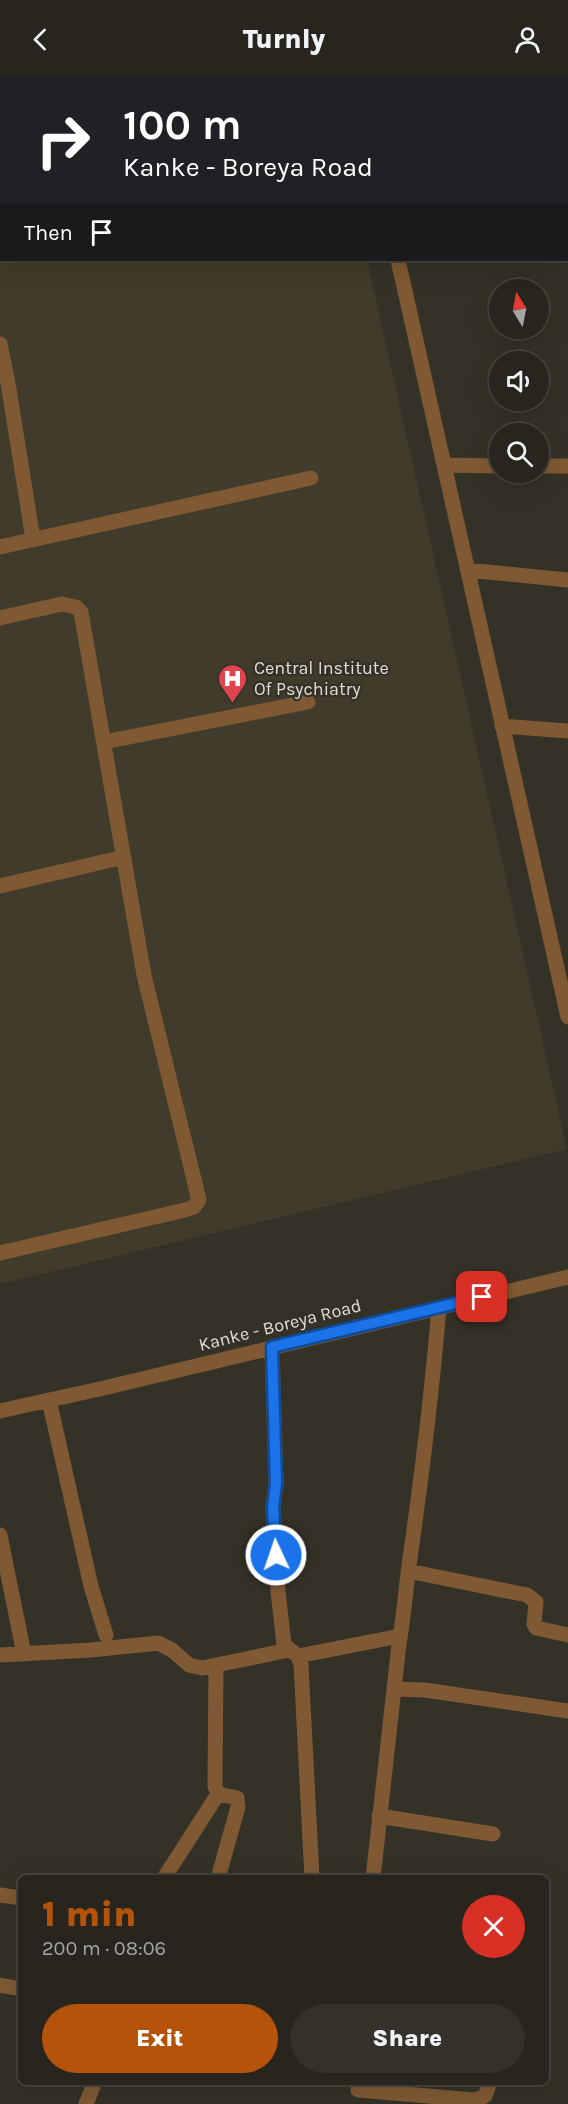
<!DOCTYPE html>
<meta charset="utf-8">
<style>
body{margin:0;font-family:Karla,sans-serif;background:#33312a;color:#f1f3f6;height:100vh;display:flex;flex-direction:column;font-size:22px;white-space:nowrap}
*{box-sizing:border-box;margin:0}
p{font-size:20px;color:#a4a5a4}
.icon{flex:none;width:33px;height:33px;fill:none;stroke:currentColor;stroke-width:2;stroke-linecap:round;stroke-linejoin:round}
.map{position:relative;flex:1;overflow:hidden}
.panel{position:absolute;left:18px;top:1797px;width:531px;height:210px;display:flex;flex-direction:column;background:#27251d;border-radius:9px;box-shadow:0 6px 24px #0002,0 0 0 2px #43423b}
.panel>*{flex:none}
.guide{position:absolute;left:0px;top:0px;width:568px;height:183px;box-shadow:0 6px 24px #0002,0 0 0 2px #43423b;background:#202124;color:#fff;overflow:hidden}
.needle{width:39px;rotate:350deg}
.buttons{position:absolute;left:489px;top:201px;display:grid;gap:12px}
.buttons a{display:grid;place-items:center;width:60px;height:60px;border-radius:50%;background:#27251d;box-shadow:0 6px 24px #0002,0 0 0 2px #43423b;font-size:30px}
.pin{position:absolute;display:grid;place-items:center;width:51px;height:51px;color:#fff;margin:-26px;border-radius:12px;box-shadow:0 3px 9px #0006}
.me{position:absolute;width:66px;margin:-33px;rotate:357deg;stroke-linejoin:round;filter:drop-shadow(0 0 4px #0008)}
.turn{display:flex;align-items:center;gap:21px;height:126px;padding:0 24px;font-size:27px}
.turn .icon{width:78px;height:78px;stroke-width:2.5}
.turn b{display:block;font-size:42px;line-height:51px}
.then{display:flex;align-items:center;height:57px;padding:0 24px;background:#0003;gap:12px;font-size:22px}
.round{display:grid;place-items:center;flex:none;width:63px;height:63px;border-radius:32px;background:#33312a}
.summary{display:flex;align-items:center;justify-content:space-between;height:102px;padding:0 24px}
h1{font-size:36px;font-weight:800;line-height:45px;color:#b45309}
.action{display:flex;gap:12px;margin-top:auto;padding:12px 24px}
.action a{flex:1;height:69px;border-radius:36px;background:#b45309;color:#fff;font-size:24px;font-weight:800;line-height:69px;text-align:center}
.action a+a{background:#33312a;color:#f1f3f6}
header{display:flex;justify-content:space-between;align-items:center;height:78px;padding:0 24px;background:#27251d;font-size:27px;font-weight:800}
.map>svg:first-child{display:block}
.built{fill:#403b2a}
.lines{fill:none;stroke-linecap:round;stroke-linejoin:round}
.minor{stroke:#7e5933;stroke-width:15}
.route-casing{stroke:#114b97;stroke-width:15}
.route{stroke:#1a73e8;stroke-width:10}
.labels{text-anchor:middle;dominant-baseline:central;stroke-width:4.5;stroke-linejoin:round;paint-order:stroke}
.poi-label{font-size:18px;fill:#e0ded7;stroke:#343127;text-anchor:start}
.street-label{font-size:18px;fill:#e0ded7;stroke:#343127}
</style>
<header><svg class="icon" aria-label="back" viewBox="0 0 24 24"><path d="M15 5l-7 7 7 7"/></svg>Turnly<svg class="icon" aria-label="person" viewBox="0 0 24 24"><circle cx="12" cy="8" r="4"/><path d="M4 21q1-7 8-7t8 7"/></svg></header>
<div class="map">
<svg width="568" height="2026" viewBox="0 0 568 2026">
<rect width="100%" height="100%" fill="#343127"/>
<path class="built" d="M0,0H326L327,1L2,2V182H367L567,1071L0,1206Z"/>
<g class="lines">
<path class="minor" d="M356,0L357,2
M432,2L433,0
M0,100H2
M398,182L568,939
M0,266L8,305L33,461
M445,387L500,388
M538,388H568
M0,469L311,400
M468,492L568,502
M0,540L62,526L76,529L81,534L144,897L199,1122L194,1129L185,1132L0,1175
M502,648L568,653
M104,664L308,624
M0,808L124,779
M272,1269L276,1405L273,1430L278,1513L284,1567L298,1578L301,1586L312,1800
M49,1322L91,1508L106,1557
M0,1333L104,1310L568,1199
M0,1457L24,1576
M408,1493L527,1517L536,1524L534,1546L536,1550L568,1557
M0,1577L91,1572L158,1565L172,1572L189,1587L202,1590L289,1572
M298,1578L400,1558
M216,1587L215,1708L218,1716L237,1720L238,1729L218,1800
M395,1611L425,1612L568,1633
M379,1738L493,1756
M164,1800L218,1716
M373,1800L399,1566C404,1537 406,1509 410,1480C422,1397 432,1313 439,1230
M0,1817L21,1820
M0,1907L21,1911
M358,2012L474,2022L485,2018L490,2004
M86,2026L95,2004"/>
</g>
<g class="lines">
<defs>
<path id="route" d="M276,1477L273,1430L276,1405L272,1269L482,1219"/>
</defs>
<use href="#route" class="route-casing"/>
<use href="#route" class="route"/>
</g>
<defs>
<symbol id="hospital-pin" viewBox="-11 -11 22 30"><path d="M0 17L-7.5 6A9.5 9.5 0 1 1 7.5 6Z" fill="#e0444e" stroke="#343127"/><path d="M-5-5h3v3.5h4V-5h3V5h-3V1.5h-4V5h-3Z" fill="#fff"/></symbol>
</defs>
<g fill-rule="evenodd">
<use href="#hospital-pin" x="216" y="584" width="33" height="45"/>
</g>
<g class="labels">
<g class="poi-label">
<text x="254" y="590">Central Institute<tspan x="254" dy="21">Of Psychiatry</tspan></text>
</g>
<g class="street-label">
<text transform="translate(280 1247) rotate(-14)">Kanke - Boreya Road</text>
</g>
</g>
</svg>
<div class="buttons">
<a><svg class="needle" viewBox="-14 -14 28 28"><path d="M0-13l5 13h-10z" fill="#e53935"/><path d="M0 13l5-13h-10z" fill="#a4a5a4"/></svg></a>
<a><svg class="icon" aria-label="sound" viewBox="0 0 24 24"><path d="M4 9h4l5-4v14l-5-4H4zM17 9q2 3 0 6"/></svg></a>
<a><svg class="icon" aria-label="search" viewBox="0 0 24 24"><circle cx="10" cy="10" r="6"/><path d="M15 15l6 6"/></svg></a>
</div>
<div class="pin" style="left:482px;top:1219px;background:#d93025"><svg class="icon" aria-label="arrive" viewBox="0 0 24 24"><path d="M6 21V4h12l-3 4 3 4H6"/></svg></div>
<svg class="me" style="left:276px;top:1477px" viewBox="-20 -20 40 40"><circle r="17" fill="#1a73e8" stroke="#fff" stroke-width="3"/><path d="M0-11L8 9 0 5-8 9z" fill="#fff"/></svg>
<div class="guide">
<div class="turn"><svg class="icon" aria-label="right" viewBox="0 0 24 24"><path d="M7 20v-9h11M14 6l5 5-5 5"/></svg><div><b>100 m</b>Kanke - Boreya Road</div></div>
<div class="then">Then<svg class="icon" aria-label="arrive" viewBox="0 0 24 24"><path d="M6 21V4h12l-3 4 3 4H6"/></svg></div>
</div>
<section class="panel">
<div class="summary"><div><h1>1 min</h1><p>200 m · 08:06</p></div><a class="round" style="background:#d93025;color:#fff"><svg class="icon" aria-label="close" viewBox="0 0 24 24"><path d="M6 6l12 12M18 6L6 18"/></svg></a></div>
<div class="action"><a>Exit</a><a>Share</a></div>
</section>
</div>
